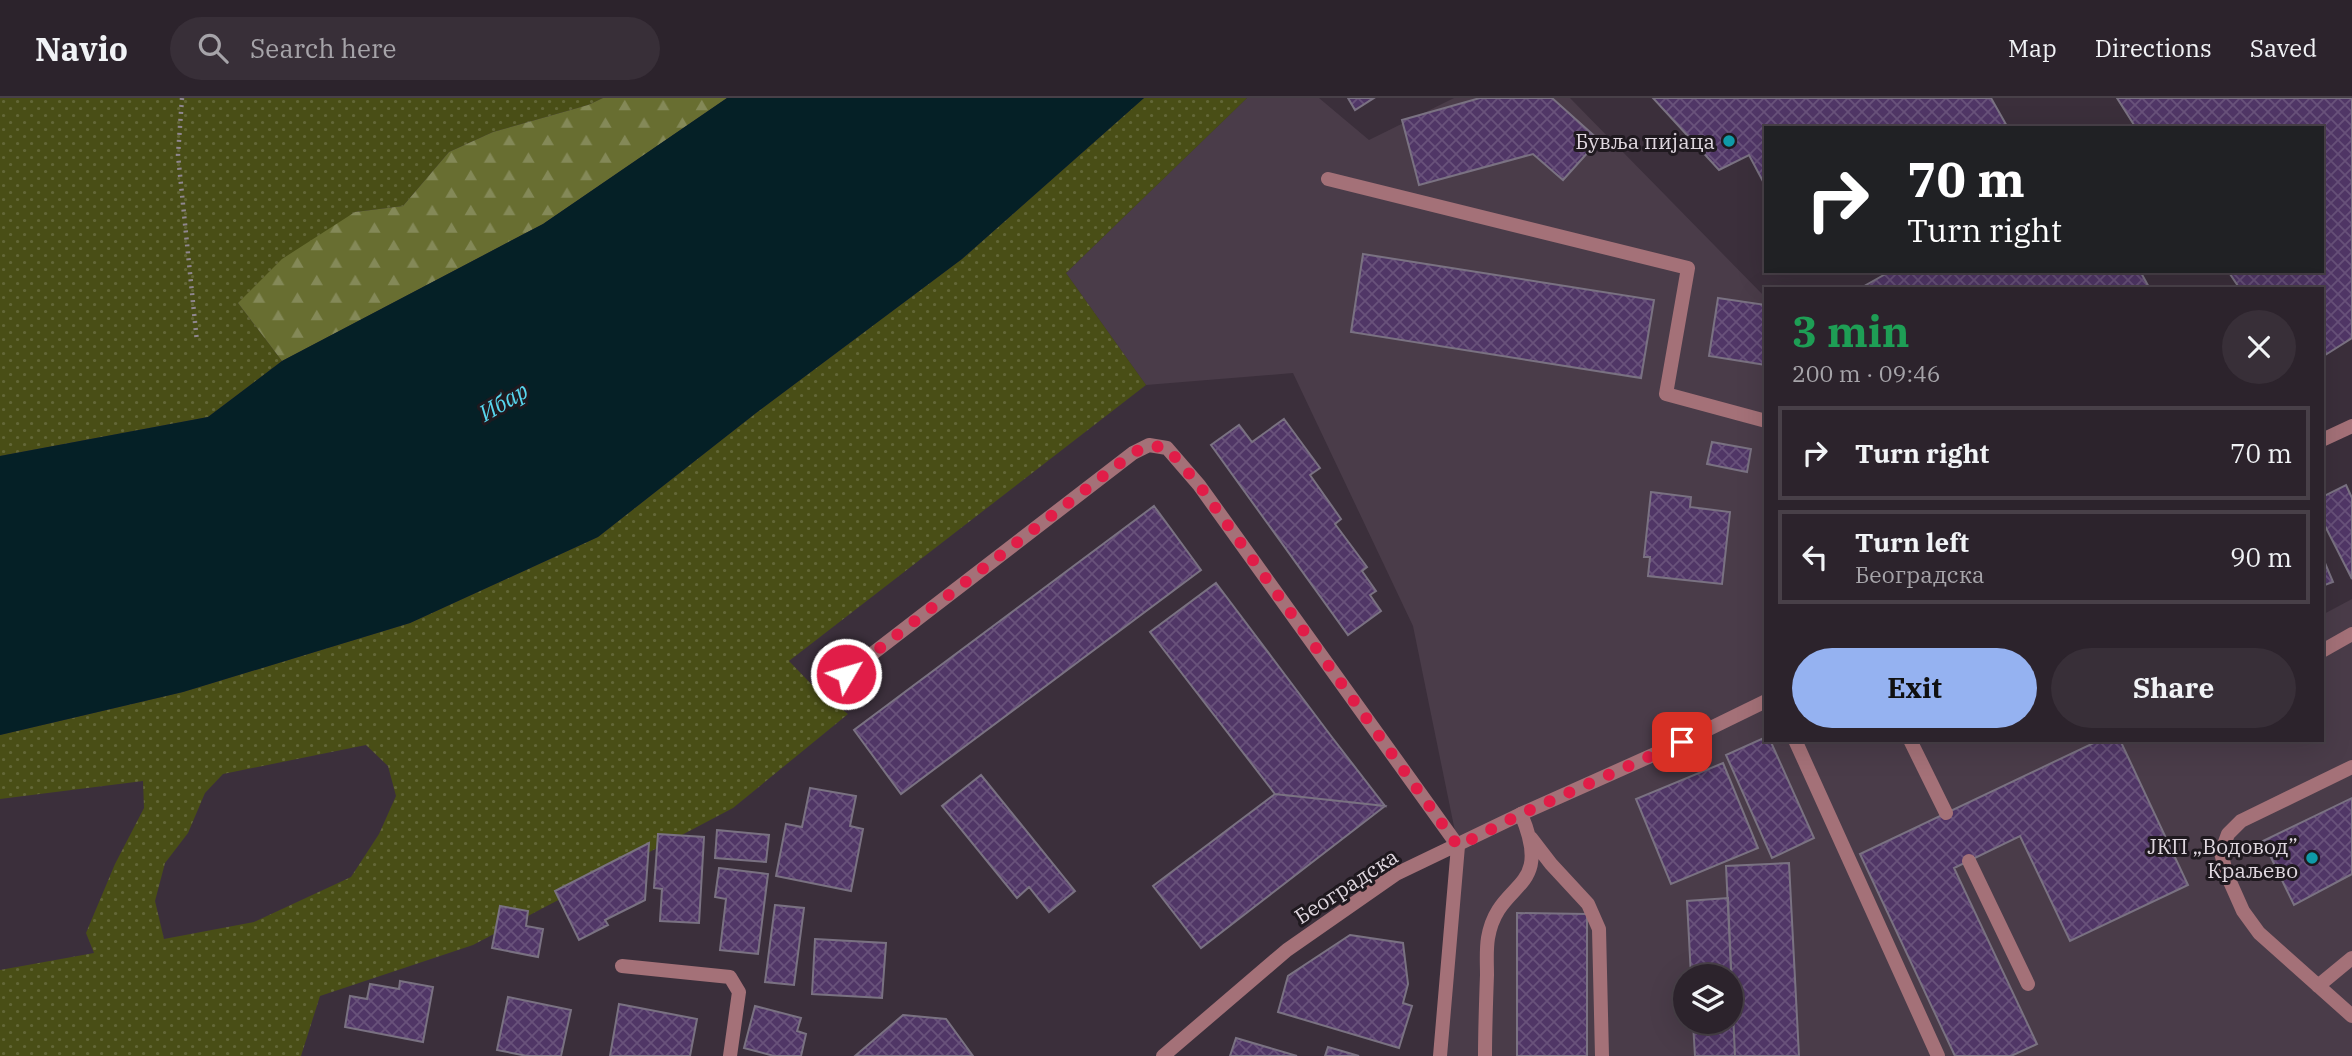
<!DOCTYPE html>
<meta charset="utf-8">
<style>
body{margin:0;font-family:"IBM Plex Serif",serif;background:#382f38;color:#f1f3f6;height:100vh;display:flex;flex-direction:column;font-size:26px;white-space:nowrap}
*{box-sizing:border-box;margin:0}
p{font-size:23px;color:#a6a4a9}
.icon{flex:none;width:38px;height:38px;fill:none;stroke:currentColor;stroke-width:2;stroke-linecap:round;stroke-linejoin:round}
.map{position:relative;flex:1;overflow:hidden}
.details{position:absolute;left:1764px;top:189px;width:560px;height:455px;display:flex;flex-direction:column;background:#2c232c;border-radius:0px;box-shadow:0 7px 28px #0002,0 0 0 2px #484048}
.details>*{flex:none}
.banner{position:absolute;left:1764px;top:28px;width:560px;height:147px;border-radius:0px;box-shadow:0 7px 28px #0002,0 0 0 2px #484048;background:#202124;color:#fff;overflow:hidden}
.tools{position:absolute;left:1673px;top:866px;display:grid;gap:14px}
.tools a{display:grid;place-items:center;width:70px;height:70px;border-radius:50%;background:#2c232c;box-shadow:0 7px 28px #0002,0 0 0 2px #484048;font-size:35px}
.pin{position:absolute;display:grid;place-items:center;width:60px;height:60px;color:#fff;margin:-30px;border-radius:14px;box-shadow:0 4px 10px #0006}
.me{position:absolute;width:77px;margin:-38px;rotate:52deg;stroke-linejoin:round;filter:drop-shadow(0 0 5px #0008)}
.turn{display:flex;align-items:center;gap:24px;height:147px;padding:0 28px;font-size:32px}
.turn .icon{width:91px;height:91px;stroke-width:2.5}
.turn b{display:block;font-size:49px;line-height:60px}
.round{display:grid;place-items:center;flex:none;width:74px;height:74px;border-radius:37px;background:#382f38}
.head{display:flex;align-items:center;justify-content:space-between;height:119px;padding:0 28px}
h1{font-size:42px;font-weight:800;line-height:52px;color:#1e9e55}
.button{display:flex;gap:14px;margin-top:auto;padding:14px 28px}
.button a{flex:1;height:80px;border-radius:42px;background:#95b2f1;color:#111;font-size:28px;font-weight:800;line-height:80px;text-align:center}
.button a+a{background:#382f38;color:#f1f3f6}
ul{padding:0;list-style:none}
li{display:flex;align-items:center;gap:21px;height:94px;margin:0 14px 10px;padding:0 14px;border:4px solid #484048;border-radius:0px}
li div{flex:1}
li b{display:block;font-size:26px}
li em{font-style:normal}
header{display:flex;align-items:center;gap:42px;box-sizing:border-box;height:98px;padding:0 35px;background:#2c232c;border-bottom:2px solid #484048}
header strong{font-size:33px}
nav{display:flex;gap:38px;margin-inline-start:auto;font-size:24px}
.search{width:490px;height:63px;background:#382f38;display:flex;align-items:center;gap:18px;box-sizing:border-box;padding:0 24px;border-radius:38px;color:#a6a4a9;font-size:26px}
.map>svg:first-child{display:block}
.commercial{fill:#4a3c49;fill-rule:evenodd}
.grass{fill:url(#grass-dots);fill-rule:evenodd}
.forest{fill:url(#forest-firs)}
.water{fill:#052026}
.building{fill:url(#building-cross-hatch);stroke:#7a7282;stroke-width:2}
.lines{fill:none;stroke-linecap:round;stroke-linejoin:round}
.path{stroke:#908790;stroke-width:4.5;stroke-dasharray:2 5;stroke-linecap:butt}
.lane{stroke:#a47178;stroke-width:14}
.street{stroke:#a47178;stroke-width:14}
.route{stroke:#e11d48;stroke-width:12;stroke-dasharray:0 21.6}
.culture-dot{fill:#0f9aa8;stroke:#1f191f;stroke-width:2.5}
.labels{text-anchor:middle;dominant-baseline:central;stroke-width:6;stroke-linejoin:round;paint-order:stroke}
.poi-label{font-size:21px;fill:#dfd7df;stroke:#1f191f;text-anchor:end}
.street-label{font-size:21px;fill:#dfd7df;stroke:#1f191f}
.water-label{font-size:23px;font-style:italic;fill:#57d5ed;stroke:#1f191f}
</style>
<header>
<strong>Navio</strong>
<div class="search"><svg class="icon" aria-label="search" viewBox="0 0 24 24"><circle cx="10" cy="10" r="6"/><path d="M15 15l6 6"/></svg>Search here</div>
<nav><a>Map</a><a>Directions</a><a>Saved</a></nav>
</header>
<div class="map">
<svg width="2352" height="958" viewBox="0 0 2352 958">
<defs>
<pattern id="grass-dots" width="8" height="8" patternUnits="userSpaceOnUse" patternTransform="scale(1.75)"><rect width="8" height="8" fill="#494e16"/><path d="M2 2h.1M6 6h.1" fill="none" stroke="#636737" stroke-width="1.8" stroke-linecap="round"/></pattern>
<pattern id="forest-firs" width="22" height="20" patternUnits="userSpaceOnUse" patternTransform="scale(1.75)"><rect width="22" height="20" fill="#686e31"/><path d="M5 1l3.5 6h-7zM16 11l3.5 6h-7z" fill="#848958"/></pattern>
<pattern id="building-cross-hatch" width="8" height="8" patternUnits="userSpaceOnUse" patternTransform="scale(1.75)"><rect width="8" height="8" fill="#503666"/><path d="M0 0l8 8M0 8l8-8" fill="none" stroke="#69527b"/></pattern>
</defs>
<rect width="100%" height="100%" fill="#3b2f3b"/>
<path class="commercial" d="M1247,0H1319L1369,42L1454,0H1570L1766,200V642H2090L2092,646L2100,642H2322V517L2352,501V958H1443L1458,748L1413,528L1293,275L1146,287L1066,175ZM1685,878H1731V924H1685Z"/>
<path class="grass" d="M0,0H603L588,7L493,34L449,54L403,108L355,114L238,205L282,263L208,319L0,358Z
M1144,0H1247L1066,175L1146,287L789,563L816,591L848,616L733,710L473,847L320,898L301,958H0V872L94,855L86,835L115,766L144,710L143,683L0,701V637L183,594L410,525L598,439L756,315L962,161ZM366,647L388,668L396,698L379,736L351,779L254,824L164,841L155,803L165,765L188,735L205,695L223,676Z"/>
<path class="forest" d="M603,0H727L543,126L282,263L238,205L282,161L355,114L403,108L449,54L493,34L588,7Z"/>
<path class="water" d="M727,0H1144L962,161L756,315L598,439L410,525L183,594L0,637V358L208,319L282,263L543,126Z"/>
<path class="building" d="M1348,0H1374L1355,12Z
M1480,0H1552L1599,42L1563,82L1533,56L1419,87L1402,22Z
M1653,0H1991L2008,30H1766V89L1749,57L1719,72Z
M2117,0H2352V240L2322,259V191H2240L2228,173H2322V30H2136Z
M1363,156L1654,202L1641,280L1351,234Z
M1891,173H2140L2150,191H1859Z
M1718,200L1766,207V267L1709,258Z
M1284,321L1320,370L1310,377L1341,421L1335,426L1367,469L1362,473L1376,493L1370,497L1381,513L1348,537L1211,347L1239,327L1252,344Z
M1712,344L1751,351L1747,374L1707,366Z
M2346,387L2352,400V481L2322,422V399Z
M1651,394L1691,399L1690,409L1730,414L1722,486L1648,478L1650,459H1644Z
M1154,408L1201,472L901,696L854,632Z
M2322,458L2333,484L2322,488Z
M1216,485L1331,638L1385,708L1275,696L1150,534Z
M1766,639V642H1770L1814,740L1772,760L1726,657Z
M2100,642H2120L2188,787L2070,843L2020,738L1954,770L2037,946L2011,958H1955L1860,756Z
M1723,665L1758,750L1671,786L1636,701Z
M981,677L1075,793L1049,814L1029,789L1017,800L942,708Z
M810,690L856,698L850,728L863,731L851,793L776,778L786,726L802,729Z
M1275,696L1385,708L1201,850L1153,788Z
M2352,700V776L2294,807L2263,743Z
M717,732L769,737L766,764L715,760Z
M658,736L704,739L699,825L660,823L662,791L654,790Z
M649,745L645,802L605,822L608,827L579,842L555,793Z
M1789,765L1799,958H1735L1726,768Z
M719,770L768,776L758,856L720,852L726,801L715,799Z
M1728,800L1735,958H1695L1693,924H1731V878H1691L1687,803Z
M775,807L804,810L794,887L765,884Z
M500,808L528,813L526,828L543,831L538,859L492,850Z
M1517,815L1587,816V958H1517Z
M1350,837L1403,845L1408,886L1403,905L1412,908L1399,950L1278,914L1288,878Z
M815,841L886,845L882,900L812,896Z
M400,883L433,889L423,944L345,929L350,898L367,901L370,886L399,891Z
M508,899L571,912L561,958H527L497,952Z
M619,906L697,921L690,958H610Z
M755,908L801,920L797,933L806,936L801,958H774L744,950Z
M903,917L946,921L973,958H855Z
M1236,940L1297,958H1230Z
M1328,949L1359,958H1325Z"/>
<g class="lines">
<path class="path" d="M182,0L178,57L197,244"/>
<path class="lane" d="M1328,81L1688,170L1666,296L1766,323
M2322,553L2352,536
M846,576L1133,355L1149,347L1167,350L1199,387L1458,748
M1795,642L1938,958
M1910,642L1946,715
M2352,669L2241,723L2228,736L2221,755L2227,777L2243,813L2259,835L2352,918
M1531,740L1551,766L1588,806L1599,831L1602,958
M1969,763L2028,886
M2318,888L2352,860
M1485,958C1485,931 1486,904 1487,877C1487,865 1486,852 1488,840C1498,780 1555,796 1521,716"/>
<path class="street" d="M2322,342L2352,328
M622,868L730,879L739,894L730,958
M1163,958L1287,852L1396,776L1521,716L1682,644L1766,603
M1440,958L1458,748"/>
</g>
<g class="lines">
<path class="route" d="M846,576L1133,355L1149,347L1167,350L1199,387L1458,748L1521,716L1682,644"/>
</g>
<g class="culture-dot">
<circle cx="1729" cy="43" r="7"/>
<circle cx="2312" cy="760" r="7"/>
</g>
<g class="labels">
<g class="poi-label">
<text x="1715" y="43">Бувља пијаца</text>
<text x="2298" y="748">ЈКП „Водовод”<tspan x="2298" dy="24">Краљево</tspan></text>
</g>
<g class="street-label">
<text transform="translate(1346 788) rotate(-33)">Београдска</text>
</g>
<g class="water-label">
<text transform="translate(503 303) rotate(-31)">Ибар</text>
</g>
</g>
</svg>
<div class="tools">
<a><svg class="icon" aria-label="layers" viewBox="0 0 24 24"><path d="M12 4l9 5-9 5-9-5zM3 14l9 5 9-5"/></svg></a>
</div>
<div class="pin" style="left:1682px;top:644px;background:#d93025"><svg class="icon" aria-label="arrive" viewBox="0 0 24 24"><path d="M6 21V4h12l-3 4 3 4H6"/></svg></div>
<svg class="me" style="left:846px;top:576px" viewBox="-20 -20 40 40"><circle r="17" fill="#e11d48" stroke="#fff" stroke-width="3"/><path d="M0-11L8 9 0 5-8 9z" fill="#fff"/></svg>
<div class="banner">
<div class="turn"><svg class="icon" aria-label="right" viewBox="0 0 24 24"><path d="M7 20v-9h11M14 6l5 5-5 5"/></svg><div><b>70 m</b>Turn right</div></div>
</div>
<section class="details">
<div class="head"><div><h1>3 min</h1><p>200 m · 09:46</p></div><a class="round"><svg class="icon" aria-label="close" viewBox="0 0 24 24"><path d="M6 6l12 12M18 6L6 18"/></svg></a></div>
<ul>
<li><svg class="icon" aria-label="right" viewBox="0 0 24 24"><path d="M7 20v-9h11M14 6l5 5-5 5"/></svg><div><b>Turn right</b></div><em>70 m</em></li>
<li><svg class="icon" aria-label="left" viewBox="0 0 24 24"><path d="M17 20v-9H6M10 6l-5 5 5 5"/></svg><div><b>Turn left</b><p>Београдска</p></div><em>90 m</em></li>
</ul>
<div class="button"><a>Exit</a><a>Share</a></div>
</section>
</div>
